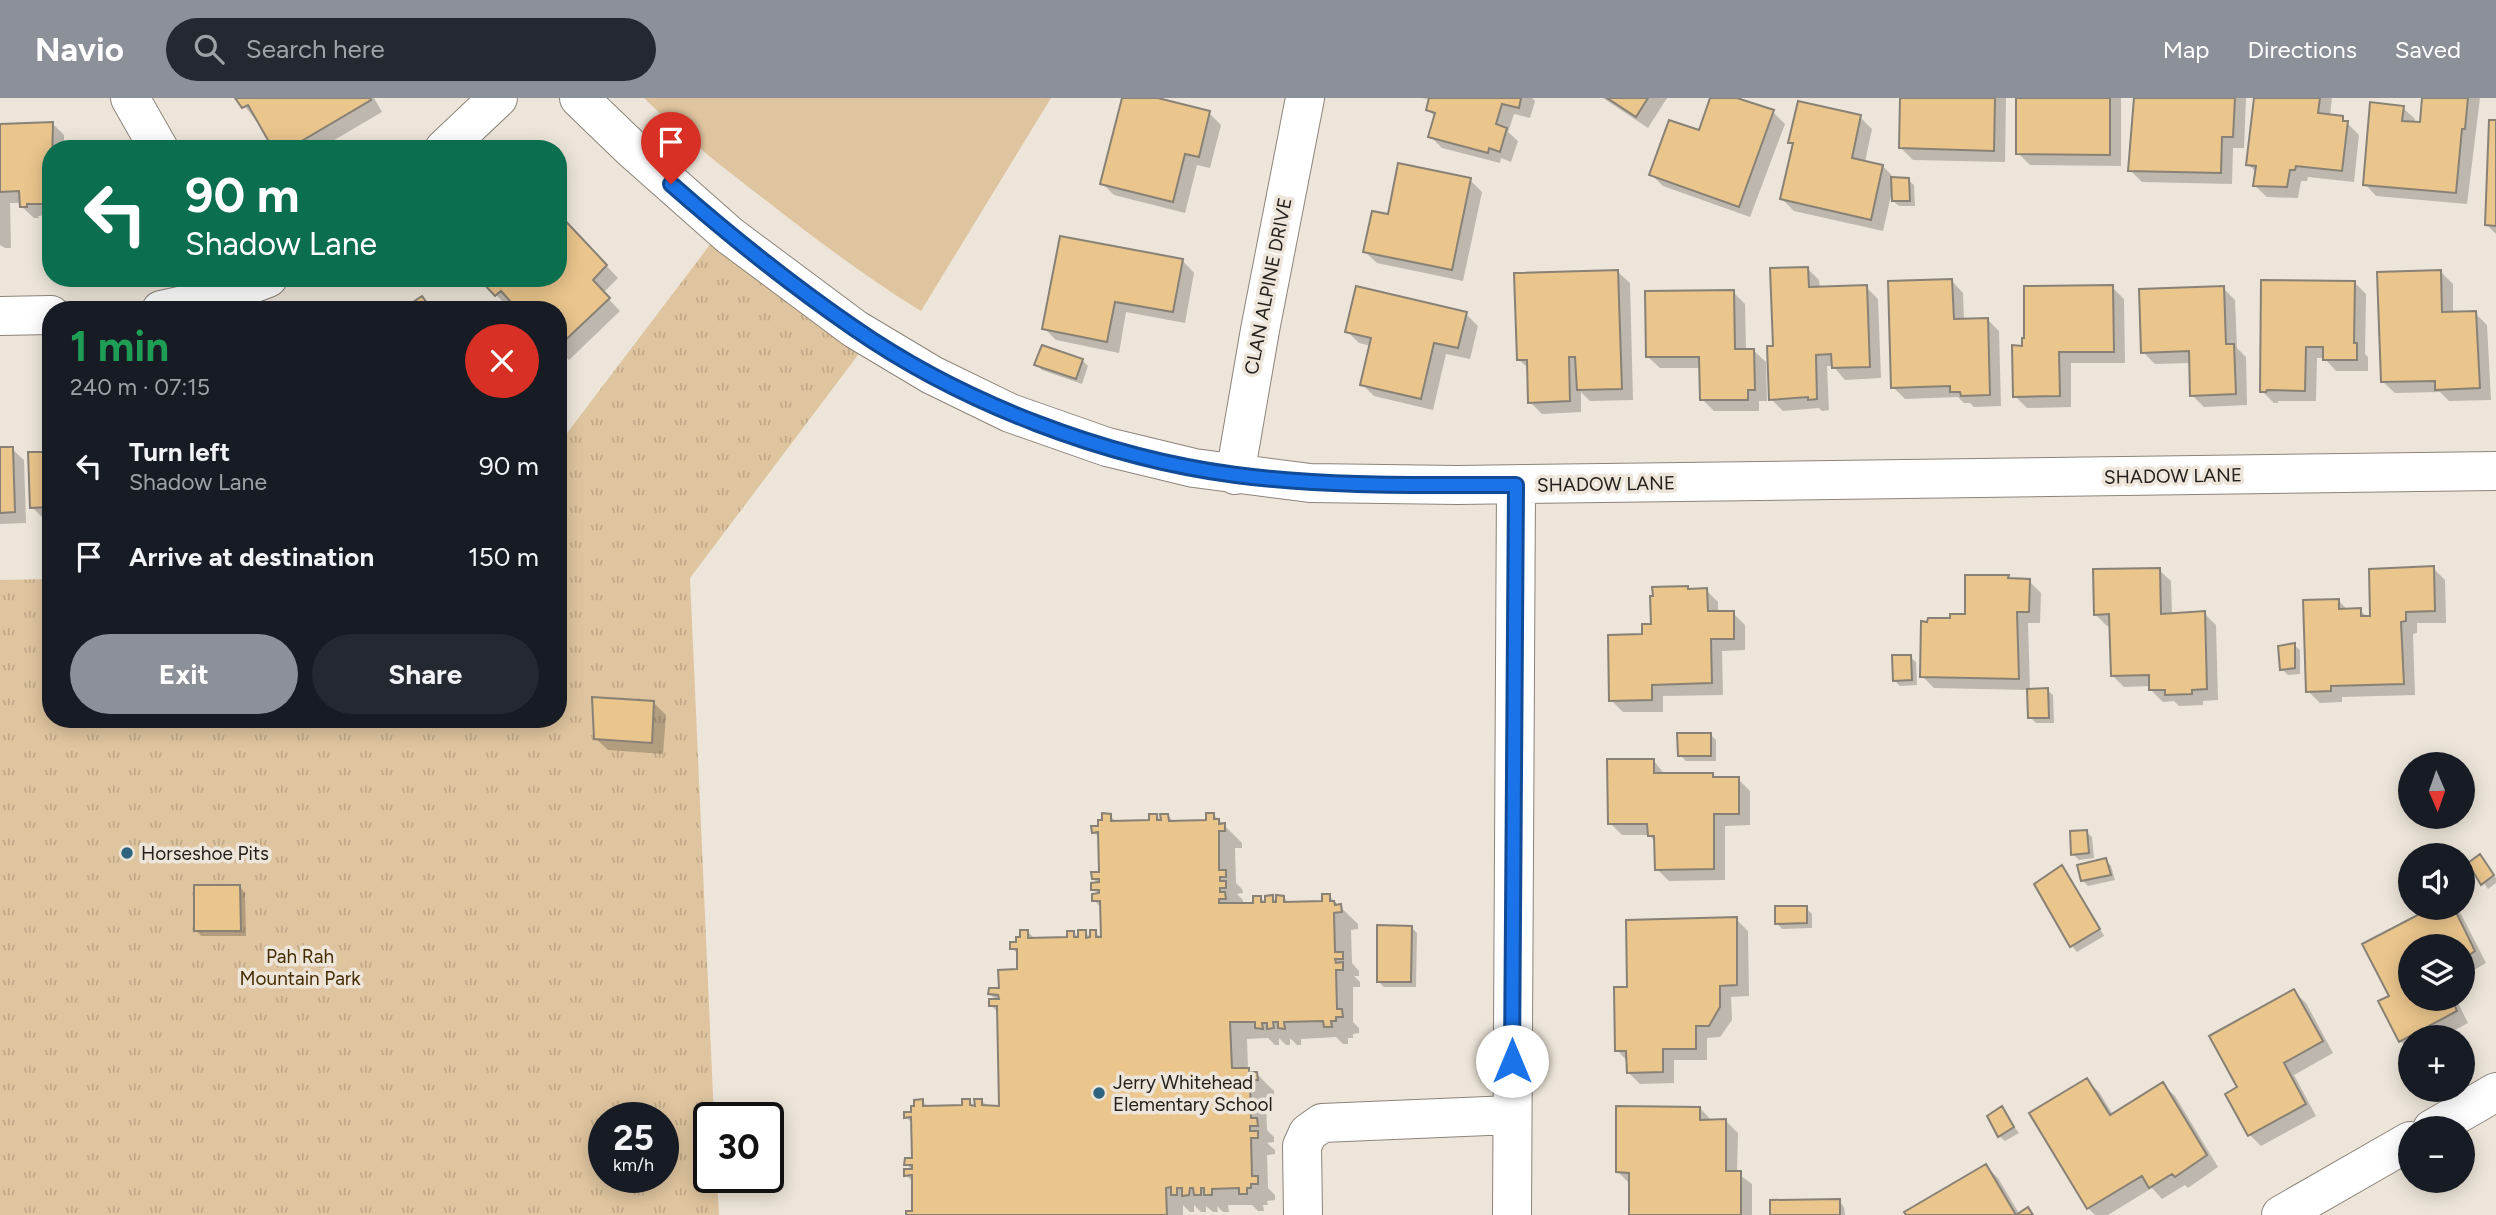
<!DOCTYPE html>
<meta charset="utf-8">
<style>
body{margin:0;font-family:Figtree,sans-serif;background:#242831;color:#f1f3f6;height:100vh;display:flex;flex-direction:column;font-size:26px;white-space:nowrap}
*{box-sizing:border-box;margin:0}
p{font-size:23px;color:#9ea1a6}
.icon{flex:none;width:38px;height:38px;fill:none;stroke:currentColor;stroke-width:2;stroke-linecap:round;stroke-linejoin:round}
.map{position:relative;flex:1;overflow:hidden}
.sheet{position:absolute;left:42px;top:203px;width:525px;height:427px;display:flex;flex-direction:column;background:#171b24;border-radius:28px;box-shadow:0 4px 18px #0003}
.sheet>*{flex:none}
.top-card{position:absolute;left:42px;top:42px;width:525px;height:147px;border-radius:28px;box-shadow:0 4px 18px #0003;background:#0b6e4f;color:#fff;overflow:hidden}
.needle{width:46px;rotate:178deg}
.tools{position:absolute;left:2398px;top:654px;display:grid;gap:14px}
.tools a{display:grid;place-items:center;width:77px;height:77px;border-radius:50%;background:#171b24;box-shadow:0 4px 18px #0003;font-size:35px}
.speed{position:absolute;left:588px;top:1004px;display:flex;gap:14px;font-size:35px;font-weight:700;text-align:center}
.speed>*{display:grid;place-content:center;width:91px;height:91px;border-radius:50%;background:#171b24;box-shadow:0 4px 18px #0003;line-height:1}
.speed small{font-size:18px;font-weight:400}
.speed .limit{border:4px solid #111;border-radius:10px;background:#fff;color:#111}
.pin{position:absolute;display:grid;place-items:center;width:60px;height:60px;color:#fff;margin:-72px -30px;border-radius:50% 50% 50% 0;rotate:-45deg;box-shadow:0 0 7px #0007}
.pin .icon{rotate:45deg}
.me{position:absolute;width:77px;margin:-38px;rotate:0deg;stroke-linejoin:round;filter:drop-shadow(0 0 5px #0008)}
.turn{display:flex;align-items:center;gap:24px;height:147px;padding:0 28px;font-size:32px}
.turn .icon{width:91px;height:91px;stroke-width:2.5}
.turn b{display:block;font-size:49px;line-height:60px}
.round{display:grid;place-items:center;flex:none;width:74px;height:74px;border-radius:37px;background:#242831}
.summary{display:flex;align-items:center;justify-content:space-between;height:119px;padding:0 28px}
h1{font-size:42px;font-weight:700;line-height:52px;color:#1e9e55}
.cta{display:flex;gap:14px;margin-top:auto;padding:14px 28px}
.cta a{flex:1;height:80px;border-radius:42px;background:#8c9099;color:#fff;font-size:28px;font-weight:700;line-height:80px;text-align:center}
.cta a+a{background:#242831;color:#f1f3f6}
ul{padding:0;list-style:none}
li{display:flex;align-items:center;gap:21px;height:91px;padding:0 28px}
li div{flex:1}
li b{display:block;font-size:26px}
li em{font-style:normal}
header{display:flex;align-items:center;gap:42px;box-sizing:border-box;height:98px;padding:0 35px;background:#8c9099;color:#fff}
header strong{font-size:33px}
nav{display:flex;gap:38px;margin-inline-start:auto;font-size:24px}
.search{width:490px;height:63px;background:#242831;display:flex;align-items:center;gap:18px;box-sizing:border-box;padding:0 24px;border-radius:38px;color:#9ea1a6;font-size:26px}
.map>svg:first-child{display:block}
.green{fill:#dfc59f}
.park{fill:url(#park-tufts);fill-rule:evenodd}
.shadow{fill:#0003}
.building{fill:#eac58c;stroke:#888176;stroke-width:2}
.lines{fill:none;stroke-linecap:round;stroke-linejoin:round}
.minor-casing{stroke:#8c847a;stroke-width:40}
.minor{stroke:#fff;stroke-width:38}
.route-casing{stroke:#114b97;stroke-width:18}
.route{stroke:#1a73e8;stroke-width:12}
.poi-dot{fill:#2f6480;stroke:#ede5d9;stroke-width:2.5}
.labels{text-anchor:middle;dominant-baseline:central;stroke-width:7;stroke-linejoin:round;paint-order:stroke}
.street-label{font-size:19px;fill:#24211d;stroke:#ede5d9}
.poi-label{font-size:19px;fill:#24211d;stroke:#ede5d9;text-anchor:start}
.park-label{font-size:19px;fill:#452c00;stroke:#ede5d9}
</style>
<header>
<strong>Navio</strong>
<div class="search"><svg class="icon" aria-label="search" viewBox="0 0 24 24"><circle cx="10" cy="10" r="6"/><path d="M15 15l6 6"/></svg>Search here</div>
<nav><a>Map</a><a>Directions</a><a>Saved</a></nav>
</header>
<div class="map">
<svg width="2496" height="1117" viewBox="0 0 2496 1117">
<defs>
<pattern id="park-tufts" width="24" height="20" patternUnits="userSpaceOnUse" patternTransform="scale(1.75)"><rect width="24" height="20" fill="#dfc59f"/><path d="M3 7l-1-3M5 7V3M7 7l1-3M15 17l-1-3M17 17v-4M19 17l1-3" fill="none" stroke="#bfa988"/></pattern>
</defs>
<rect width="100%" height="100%" fill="#ede5d9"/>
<path class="green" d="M644,0H1051L921,213C867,180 817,142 768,104C725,71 682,38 644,0Z"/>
<path class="park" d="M718,136L867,245L690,480L714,1020H709V1080H717L719,1117H0V482L51,481V621H558V347ZM604,1020H663V1080H604Z"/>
<path class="shadow" d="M238,0H374L382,14L319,51H275L257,20L255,21Z
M1123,0H1150L1209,15L1221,27L1210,70L1197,67L1185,115L1114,97L1102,85Z
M1422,0H1532L1535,3L1530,20L1514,16L1508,34L1518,43L1511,64L1501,60L1500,65L1442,50L1430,38L1435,19L1428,11L1430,2Z
M1603,0H1667L1648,30Z
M1712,0H1731L1773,14L1785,26L1750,119L1663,88L1651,76L1700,35Z
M1902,0H2006L2005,64L1913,62L1901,50Z
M2018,0H2121V68L2030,67L2018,55Z
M2136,0H2246L2244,50H2233L2232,86L2142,84L2130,72Z
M2256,0H2332L2330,18L2342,20L2359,37L2354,84L2308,79L2307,83H2301L2298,100L2267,99L2255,88L2257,75L2248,66Z
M2424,0H2480L2467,106L2376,98L2365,86L2403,10L2415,21L2414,25L2422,26Z
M1860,19L1872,31L1865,64L1883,68L1895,81L1908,82L1914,87L1915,108H1899L1893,103L1892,93L1883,133L1794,113L1782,101L1794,48L1790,44Z
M2496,24V136L2487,127Z
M52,25L64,37V51H51V117L38,118L39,120H34L22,109V105H10L11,150H5L0,147V27Z
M1470,82L1482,94L1463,183L1377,165L1365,154L1389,118Z
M558,117L618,180L603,195L620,213L569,262L558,251V212L513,204L508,209L480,180H558Z
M1183,163L1194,175L1185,225L1126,214L1119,255L1056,242L1044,230Z
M1807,170L1819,182L1820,191L1866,189L1878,201L1881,280L1845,282L1833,268H1827L1829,312L1822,313L1819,310L1783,313L1771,301L1774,250Z
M1618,174L1630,185L1633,302L1590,303L1581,294V314L1542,316L1530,304L1529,271L1519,262Z
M2441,174L2453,186V216L2475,215L2487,227L2491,302L2449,303L2440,294L2395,295L2383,284Z
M1952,183L1963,195L1964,222L1987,221L1999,233L2001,308L1974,309L1970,305H1964L1958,299L1905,301L1893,289Z
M2354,184L2366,196L2365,256L2368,259V273H2336L2324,260H2317L2316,303H2278V305H2274L2262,293Z
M2112,189L2124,201L2125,265H2071V309L2027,310L2015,298L2024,249Z
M2223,190L2235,202L2237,250L2246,259L2247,307L2204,309L2192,297L2191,265L2155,266L2143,254Z
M1733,194L1745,206L1746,253H1754L1766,264L1767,303H1759V313H1714L1702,301L1701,270H1660L1648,259Z
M1466,216L1478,228L1470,261L1446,256L1433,312L1374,298L1362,286L1371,248L1359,245L1347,233Z
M1082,262L1088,268L1082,286L1042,272L1036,267Z
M0,351H12L24,362L26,425L0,426Z
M51,355V421H44L32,409Z
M2433,470L2445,482L2446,525H2417V535L2413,536L2415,597L2342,599V604L2320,605L2308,593L2338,502L2348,512H2360L2368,520Z
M2159,472L2171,483L2172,517L2204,515L2216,527L2218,602L2203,603V607L2179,608L2174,603L2163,604L2151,592V588L2124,589L2112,577L2111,528H2107L2095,516Z
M2008,479L2011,482L2029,483L2041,495L2040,525H2028L2030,593L2047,592L2053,597L2054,625H2036L2030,619L2029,592L1934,590L1922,578L1952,522L1967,518Z
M1687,489L1691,493L1706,492L1718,504V515H1733L1745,527V552L1722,553L1723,597L1663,598V614H1623L1611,602L1644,537Z
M2294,547L2300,552V576L2288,577L2282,571Z
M1910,559L1916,564L1917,587L1900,588L1894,582Z
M654,605L666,617L663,656L608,652L596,641Z
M1710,636L1716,642V663H1686L1680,657Z
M1654,663L1665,677H1713L1717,681H1738L1750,693V727L1725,728V782L1669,783L1657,771L1656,744L1649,737H1622L1610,725Z
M1156,717L1162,724L1168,718L1174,724H1208L1214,717L1242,745V750H1235L1236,785L1242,791L1243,795L1237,796L1243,802V807L1255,806L1260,799L1267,806L1272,799L1278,805L1283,799L1289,805H1324L1329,798L1358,826V831L1351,832L1352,865L1359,873V878H1354L1360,884V889H1353V924L1359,930V935L1353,936V940H1348V946H1343L1336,939L1301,941V947H1297L1290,940V947H1286L1279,940V947H1275L1268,940L1247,941L1248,971L1253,976H1257L1274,993V998L1266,999L1267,1032L1274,1039V1044L1267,1045L1275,1052V1056L1267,1057L1268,1090L1275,1097V1102L1267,1103L1268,1107H1263L1264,1113H1258L1252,1107H1228L1229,1114H1223L1217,1108L1218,1114H1213L1206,1108V1114H1201L1194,1107V1114H1190L1183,1107V1117H908L914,1115L913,1084L906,1077L912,1072L906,1066L914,1062L913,1026L906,1019L913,1016L922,1003L929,1010L964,1009L969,1003L976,1010L981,1002L988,1009H1001L999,916L991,907L997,903L990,896L1000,892L1019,873V857L1012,850L1018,846L1027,833L1035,841H1069L1073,834L1080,841L1085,834L1092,841L1095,834L1103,841L1102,811L1094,802L1099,797L1093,791L1099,786L1093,781L1101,775L1100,740L1093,734L1110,718L1117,724H1150Z
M2086,734L2092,739L2094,760L2079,762L2073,756Z
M2480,758L2496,780V785L2488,791L2470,765Z
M2106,762L2111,768L2115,782L2088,788L2082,782Z
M2062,769L2067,775L2104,838L2077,854L2072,848L2036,786Z
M240,789L245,795L246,838H201L196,832Z
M1806,810L1812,816V830L1782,831L1777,825Z
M2433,810H2456L2460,814L2486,865L2462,879V849H2410V901H2456L2468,925L2440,940H2410V952L2400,943L2391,898L2364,847Z
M1736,821L1748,833L1749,898L1731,899L1732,922L1720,939L1707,940V962H1674V985L1640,986L1628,974V964L1617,952L1628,891Z
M1411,829L1417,835L1416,889H1384L1378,883Z
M2294,894L2306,905L2333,955L2294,977L2316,1018L2261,1048L2249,1036L2240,989Z
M2087,982L2099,994L2113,1017L2163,987L2175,998L2218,1069L2188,1090L2185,1087L2162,1101L2152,1090L2108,1117H2095L2088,1110L2031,1016Z
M1700,1010L1712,1023H1726L1738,1035L1737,1075L1752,1086V1117H1631L1630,1086L1618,1074Z
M2001,1011L2019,1035L2005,1043L1999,1038Z
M1986,1068L1998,1080L2020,1117L2028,1112L2033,1117H1908Z
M1839,1103L1844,1109L1845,1117H1771Z"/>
<path class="building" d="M235,0H370L371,2L288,51H273L248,7L242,10Z
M1122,0H1158L1210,13L1199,59L1185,56L1173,104L1100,86Z
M1429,0H1521L1519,10L1502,6L1496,26L1507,30L1500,54L1489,50L1488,55L1428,39L1435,15L1426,12Z
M1607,0H1648L1636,19Z
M1710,0H1737L1774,12L1739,109L1649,77L1669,22L1699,32Z
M1900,0H1995L1994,53L1899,50Z
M2016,0H2110V57L2016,56Z
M2134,0H2235L2233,39H2222L2221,75L2128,73Z
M2254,0H2320L2318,15L2343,18V23H2348L2342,73L2296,68L2295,72H2290L2287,89L2253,88L2256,68L2246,67Z
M2422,0H2468L2465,31H2462L2456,95L2363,87L2370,4L2404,8L2402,23L2420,24Z
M1798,3L1861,17L1852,60L1883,67L1871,122L1780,101L1793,45H1788Z
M2489,22H2496V128L2485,127Z
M53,24L51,108H45V106H27V109H20L19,93L0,94V26Z
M1398,65L1471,80L1452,172L1363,154L1372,113L1388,116Z
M1891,79L1909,80L1910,103H1892Z
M558,115L607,167L593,182L610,200L558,249V212H518L501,193L495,198L478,180H558Z
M1060,138L1183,161L1173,214L1115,204L1107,244L1042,231Z
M1808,169L1809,189L1867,187L1870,269L1832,270L1831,256L1816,257L1817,301L1808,302V299L1769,302L1767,248H1773L1770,170Z
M1618,172L1622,291L1577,292L1575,259H1569L1570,303L1528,305L1527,262H1517L1514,175Z
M2441,172L2442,214L2476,213L2480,290L2435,292V283L2381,284L2377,174Z
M1952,181L1954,221L1988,220L1990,297L1961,298L1960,294H1950V288L1891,290L1888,183Z
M2261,182L2355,183L2354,245H2357V262H2323V249H2306L2305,293L2267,292L2266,294H2260Z
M2113,187L2114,254H2059L2060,298L2013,299L2012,247L2022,248V240H2024V188Z
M1356,188L1467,214L1458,250L1434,245L1421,301L1360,287L1371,240L1345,234Z
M2224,188L2226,246H2234L2236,296L2190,298L2189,253L2141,255L2139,191Z
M1734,192L1735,251H1754L1755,292H1748V302H1700L1699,259H1646L1645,193Z
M422,198L432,212H403L416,202Z
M1042,247L1083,261L1076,281L1034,267Z
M0,349H13L15,414L0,415Z
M28,354H51V409L30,410Z
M2434,468L2435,513L2406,514V523L2401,524L2404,586L2331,588V593L2306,594L2303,502L2339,501V511L2361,510V518H2370L2369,471Z
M2160,470L2161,516L2205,513L2207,591L2192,592V596L2165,597V592H2149V577L2111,578L2109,516L2094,517L2093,471Z
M1965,477H2009L2008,480L2030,481L2029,514H2017L2019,581L1920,579L1921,523L1927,524L1928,520H1950V516H1965Z
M1688,488V491L1707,490L1708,513H1734V541H1711L1712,585L1652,587V602L1609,603L1608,537L1642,536V526H1651L1650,498H1653L1652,489Z
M2295,545V570L2280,572L2278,548Z
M1892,557H1911L1912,582L1893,583Z
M2048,590L2049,620H2028L2027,591Z
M592,599L654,603L652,645L594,641Z
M1677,635H1711V658H1678Z
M1607,661H1654V675H1713V679H1739V716H1714V771L1655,772L1654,738H1648L1647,726H1608Z
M1102,715L1111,716V723L1149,722V716H1157V722H1161L1160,716H1168L1169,723L1206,722V715H1214V721H1219V726L1225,725V733H1219V772H1226V779H1220V783H1226V790H1220V794H1225L1226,801H1219V805H1253V798H1261V804H1265V798L1273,797V804H1276V797L1284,798V804L1322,803V796H1330V803H1334L1335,807L1341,806L1342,814L1334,815L1335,854H1343V861H1335L1336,865L1343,864V872H1336L1337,911H1342L1343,919H1336V923H1331L1332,929H1324L1323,923L1284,924L1285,931L1278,930V924H1273L1274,930L1267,931V925H1262L1263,931L1255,930V924H1230L1232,970H1249V974H1257L1258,982H1250L1251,1020H1257L1258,1028H1250V1033H1258V1040H1251L1252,1078H1258V1086H1251V1090H1247V1096H1239V1090L1212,1091V1097H1204V1090H1201V1097H1194L1193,1090H1190L1189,1097L1182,1098V1090H1177V1097H1171V1089L1166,1090L1167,1117H906V1113H912V1077L904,1078V1071H912V1067H904L905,1060H912L911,1019L904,1020V1014H911V1008H914V1002L923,1001V1008L962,1007V1001H970V1007L975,1008L974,1001H982V1007L999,1008L997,908H989V901H999L998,897L988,896L989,890H999L998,872L1017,871V851H1010V844H1016V839H1020V832H1028V840L1067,839V833H1074V839H1078V832H1086V840L1090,839V832H1096V839H1101L1100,803H1092V796L1099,795V792H1091V785L1099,784V781H1092L1091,774H1099L1098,734L1092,735L1091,728H1098V722H1102Z
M2087,732L2089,755L2071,757L2070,733Z
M2480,756L2494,777L2481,787L2468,765Z
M2106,760L2111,777L2081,783L2077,767Z
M2062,767L2100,831L2070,849L2034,786Z
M194,787H240L241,833H194Z
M1775,808H1807V825L1775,826Z
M2431,810H2454L2475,853L2462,862V849H2410V901H2452L2457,913L2399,944L2378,903L2389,898L2362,846Z
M1737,819V887L1720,888V909L1709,928H1696V951H1663V974L1627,975L1626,953H1615L1614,889H1627L1626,822Z
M1377,827L1412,828L1411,884H1377Z
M2294,891L2323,943L2284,965L2306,1006L2248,1038L2225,996L2237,989L2209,938Z
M2087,980L2110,1017L2163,984L2207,1057L2175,1079L2172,1076L2149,1090L2142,1078L2087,1111L2029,1015Z
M1616,1008L1700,1009V1022L1726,1021V1073H1741V1117H1629V1075L1616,1074Z
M2002,1008L2014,1029L1998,1039L1987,1018Z
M1986,1066L2016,1117L2028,1109L2033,1117H1906L1904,1114Z
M1840,1101V1117H1770V1102Z"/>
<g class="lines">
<defs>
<path id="minor" d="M130,0L159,51
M579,0L633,52L729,137L855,231L932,277L1010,315L1107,349L1194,370L1310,385L1458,387L2496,373
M444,51L498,0
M161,212L215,200L268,180
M0,218L51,217
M1235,377L1260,232L1305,0
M2432,1031L2496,994
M1303,1117L1302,1048L1308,1035L1322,1025L1511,1017
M1512,1117L1516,387
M2281,1117L2410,1043"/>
</defs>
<use href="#minor" class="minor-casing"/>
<use href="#minor" class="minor"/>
</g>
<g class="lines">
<defs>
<path id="route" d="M671,86C729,137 790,186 854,230C962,305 1105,360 1236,377C1328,389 1422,387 1516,387L1512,963"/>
</defs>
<use href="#route" class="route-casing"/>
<use href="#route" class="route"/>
</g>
<g class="poi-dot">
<circle cx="127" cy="755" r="7"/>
<circle cx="1099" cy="995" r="7"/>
</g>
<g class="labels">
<g class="street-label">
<text transform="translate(1268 188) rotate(-79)">CLAN ALPINE DRIVE</text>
<text transform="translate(2173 378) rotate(-1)">SHADOW LANE</text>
<text transform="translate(1606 386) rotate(-1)">SHADOW LANE</text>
</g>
<g class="poi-label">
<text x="141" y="755">Horseshoe Pits</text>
<text x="1113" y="984">Jerry Whitehead<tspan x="1113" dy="22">Elementary School</tspan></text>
</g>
<g class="park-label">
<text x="300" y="858">Pah Rah<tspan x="300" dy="22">Mountain Park</tspan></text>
</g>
</g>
</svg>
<div class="tools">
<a><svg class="needle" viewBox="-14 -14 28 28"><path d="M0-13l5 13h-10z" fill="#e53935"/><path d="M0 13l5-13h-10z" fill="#9ea1a6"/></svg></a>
<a><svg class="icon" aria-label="sound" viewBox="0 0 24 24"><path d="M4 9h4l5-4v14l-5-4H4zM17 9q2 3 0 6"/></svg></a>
<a><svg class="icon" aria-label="layers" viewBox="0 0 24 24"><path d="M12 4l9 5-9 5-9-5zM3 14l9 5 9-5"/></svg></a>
<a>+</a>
<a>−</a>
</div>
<div class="speed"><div>25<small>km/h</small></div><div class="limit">30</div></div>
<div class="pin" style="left:671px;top:86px;background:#d93025"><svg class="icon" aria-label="arrive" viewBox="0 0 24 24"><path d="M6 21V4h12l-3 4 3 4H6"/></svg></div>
<svg class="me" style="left:1512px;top:963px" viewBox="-20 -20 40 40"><circle r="19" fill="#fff"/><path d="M0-13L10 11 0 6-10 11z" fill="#1a73e8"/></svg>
<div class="top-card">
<div class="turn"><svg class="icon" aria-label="left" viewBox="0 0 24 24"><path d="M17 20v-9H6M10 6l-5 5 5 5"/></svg><div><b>90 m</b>Shadow Lane</div></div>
</div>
<section class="sheet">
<div class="summary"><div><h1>1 min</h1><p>240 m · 07:15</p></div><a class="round" style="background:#d93025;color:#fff"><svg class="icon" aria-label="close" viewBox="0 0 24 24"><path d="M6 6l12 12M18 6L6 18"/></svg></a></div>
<ul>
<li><svg class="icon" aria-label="left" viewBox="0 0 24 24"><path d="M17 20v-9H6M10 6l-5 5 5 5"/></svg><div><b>Turn left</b><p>Shadow Lane</p></div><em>90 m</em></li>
<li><svg class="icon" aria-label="arrive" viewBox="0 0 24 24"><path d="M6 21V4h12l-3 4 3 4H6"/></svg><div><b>Arrive at destination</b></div><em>150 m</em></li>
</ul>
<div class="cta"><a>Exit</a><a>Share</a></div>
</section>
</div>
